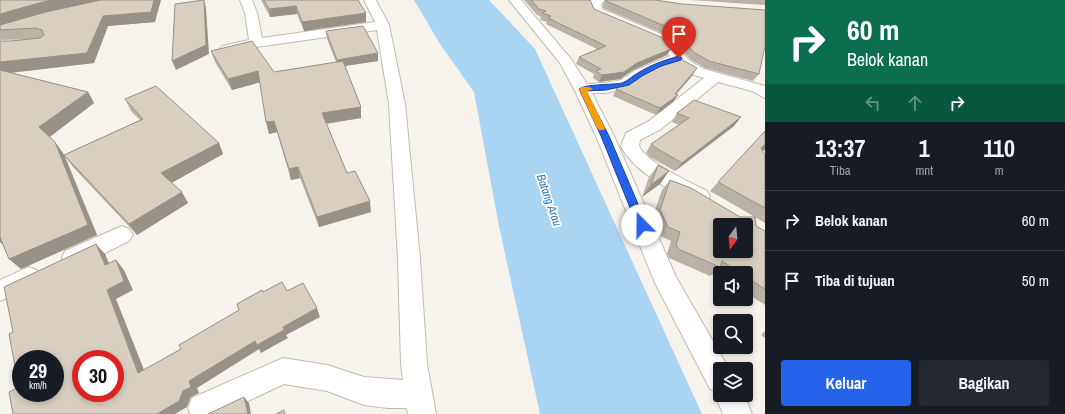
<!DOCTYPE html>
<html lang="id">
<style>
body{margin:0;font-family:"Archivo Narrow",sans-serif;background:#242831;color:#f1f3f6;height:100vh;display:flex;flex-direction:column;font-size:15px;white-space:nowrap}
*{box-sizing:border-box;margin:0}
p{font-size:13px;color:#9ea1a6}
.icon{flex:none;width:22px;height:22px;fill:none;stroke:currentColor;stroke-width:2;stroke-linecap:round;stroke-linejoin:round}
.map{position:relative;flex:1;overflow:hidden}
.sheet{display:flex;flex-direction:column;background:#171b24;width:300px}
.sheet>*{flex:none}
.banner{background:#0b6e4f;color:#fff;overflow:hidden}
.needle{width:26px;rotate:195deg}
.controls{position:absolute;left:713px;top:218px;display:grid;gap:8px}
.controls a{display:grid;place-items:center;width:40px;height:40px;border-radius:4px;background:#171b24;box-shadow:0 2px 6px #0003;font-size:20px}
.speed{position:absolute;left:12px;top:350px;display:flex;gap:8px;font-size:20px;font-weight:700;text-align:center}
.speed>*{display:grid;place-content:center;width:52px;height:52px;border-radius:50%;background:#171b24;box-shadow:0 2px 6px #0003;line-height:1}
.speed small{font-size:10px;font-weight:400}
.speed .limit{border:6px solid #d22;background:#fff;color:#111}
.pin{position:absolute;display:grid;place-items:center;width:34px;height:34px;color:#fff;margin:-41px -17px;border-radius:50% 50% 50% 0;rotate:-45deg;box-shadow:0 0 4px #0007}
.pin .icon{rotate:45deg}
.me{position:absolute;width:44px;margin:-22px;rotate:338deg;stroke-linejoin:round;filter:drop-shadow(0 0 3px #0008)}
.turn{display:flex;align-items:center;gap:14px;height:84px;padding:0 16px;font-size:18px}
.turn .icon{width:52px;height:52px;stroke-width:2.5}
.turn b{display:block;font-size:28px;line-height:34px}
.lanes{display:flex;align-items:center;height:38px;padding:0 16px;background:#0003;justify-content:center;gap:20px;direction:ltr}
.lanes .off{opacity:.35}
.eta{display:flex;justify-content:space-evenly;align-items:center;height:68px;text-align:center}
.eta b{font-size:24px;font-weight:700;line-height:28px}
.primary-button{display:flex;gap:8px;margin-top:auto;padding:8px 16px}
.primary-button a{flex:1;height:46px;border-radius:4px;background:#2563eb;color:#fff;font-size:16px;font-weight:700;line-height:46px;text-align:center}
.primary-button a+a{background:#242831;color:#f1f3f6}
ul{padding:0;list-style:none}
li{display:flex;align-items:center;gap:12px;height:60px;padding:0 16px;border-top:1px solid #363941}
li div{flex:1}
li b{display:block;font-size:15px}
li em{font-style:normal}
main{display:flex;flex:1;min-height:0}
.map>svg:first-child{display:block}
.water{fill:#a9d4f2}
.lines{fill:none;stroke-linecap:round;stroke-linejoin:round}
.street-casing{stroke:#c2bbae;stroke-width:2}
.street{fill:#fff;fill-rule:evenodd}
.wall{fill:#bab2a6}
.shaded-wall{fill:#979187}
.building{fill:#d8cfc1;stroke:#979187;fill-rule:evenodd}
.route{fill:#2563eb;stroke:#184099}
.slow{fill:#f59e0b}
.labels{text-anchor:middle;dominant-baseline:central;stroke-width:3.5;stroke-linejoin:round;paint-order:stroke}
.water-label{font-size:12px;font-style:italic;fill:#2e7ab2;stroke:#fff}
</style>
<main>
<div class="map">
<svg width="765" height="414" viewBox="0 0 765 414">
<rect width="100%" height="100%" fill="#f6f3ec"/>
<path class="water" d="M414,0H489L535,49L702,414H540L499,226L474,92L440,44Z"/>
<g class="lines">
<defs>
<path id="street" d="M240,0H252L257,13L262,38L375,22L364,0H376L389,25L405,104L420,259L427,364L436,414H408L407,408H388L364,405L327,391L284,384L220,414H190L188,408L192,398L283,358L327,365L364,377L403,380L401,364L398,259L389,104L377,30L256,47L227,53L222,52L220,49L222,46L249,40L245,13Z
M509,0H521L571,59L587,84L606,83L621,80L634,71L670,56L658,43L592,14L589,6L591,0H606L601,4L602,9L668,37L690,61L704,69L765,86V98L752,91L718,82L661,129L640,140L639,146C647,163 690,182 707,191L710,196L707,201L700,203C676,196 631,169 621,146L626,133L649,121L704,78L694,75L677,64L644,77L631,87L606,93H592L614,136L676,277L729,369H720V395H744L752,414H723L715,395L717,391L710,389L655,283L596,136L574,89L560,63Z
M122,226L129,229L133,235L129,241L81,265L73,267L65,265L62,258L65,251Z
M29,267L37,270L40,277L37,284L0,301V280Z"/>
</defs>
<use href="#street" class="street-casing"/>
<use href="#street" class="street"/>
</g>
<path class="wall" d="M0,0L155,22L108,26L94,63L10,73L88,92L94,103L50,137L55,142L63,153L64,155L140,120L131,111L125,99L219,143L223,154L171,183L188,203L137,235L73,167L65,156L97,235L21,269L9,259L3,245L0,242V41H11L33,39L0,40Z
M261,0H358L366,13V22L304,31L297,14L270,17Z
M524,0H590L594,9L667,55L633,70L620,79L599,82L593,78L594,74L576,64L579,57L597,49L546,24L547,22L540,20L541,17L537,15Z
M604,0H655L759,74L753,81L705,68L691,60L669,36L603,8V5Z
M690,0H765V5Z
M326,31L378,61L344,66L361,107V118L326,124L347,173L371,212L319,227L300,178L291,180L277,132L269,134L260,82L232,90L215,62L211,51L274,72L336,62L327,39Z
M692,76L676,94L673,102L656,115L613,96L618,85Z
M677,113L741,117L734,126L675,171L650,157L646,153L651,144L679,125L672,122Z
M765,131V150L762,151L764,154H765V223L755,217L756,226L765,231V305L746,293V273H720V275L715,272L710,276L669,258L667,254L671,241L660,236L652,219L662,190L670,180L740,217H755L710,191Z
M658,165L669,171L660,184L642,197L649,177Z
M765,331V338L761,335Z"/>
<path class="shaded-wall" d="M51,0H101L0,26V14L39,3Z
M154,0H161L155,22L108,26L94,63L0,74V62L103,16Z
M204,0L206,8L209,54L176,70L172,61Z
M296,6L297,14L270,17L269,9Z
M366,13V22L304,31L302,22Z
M671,49L667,55L633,70L620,79L599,82L602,75L637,63Z
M378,53V61L338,67L337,60Z
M697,68L692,76L671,100L678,95L673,102L656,115L660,108L675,94Z
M258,71L261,82L232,90L228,79Z
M88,92L94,103L48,138L39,127Z
M361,107V118L323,124L322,113Z
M741,117L734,126L675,171L682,163Z
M274,121L277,132L269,134L266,122Z
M55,142L63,153L97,235L21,269L9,259Z
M219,143L223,154L168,185L161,173Z
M765,144V150L755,154Z
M298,167L300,178L291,180L289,169Z
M669,171L660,184L642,197L651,185Z
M182,192L188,203L137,235L129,224Z
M370,201L371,212L319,227L317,217Z
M0,235L5,246L0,242Z
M96,244L105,254L114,275L105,265Z
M116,260L124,270L133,290L116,299L148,380L138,373L107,290Z
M317,308L320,317L286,335L288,338L261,353L259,349L197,388L199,393L191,397L187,407L175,414H157L183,391L189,381L255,341Z
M244,397L249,403L251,414H248Z"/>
<path class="building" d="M0,0H51L39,3L0,14Z
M101,0H154L151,12L103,16L87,53L0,62V41H11L40,38L44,35L42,30L36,28L0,30V25L46,12Z
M204,0L206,45L172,61L175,4Z
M264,0H358L366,13L302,22L296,6L269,9Z
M531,0H590L594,9L661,37L671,49L637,63L624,72L602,75L596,71L601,69L579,57L606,46L548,18L551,16L542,13L546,11L539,9Z
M606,0H655L682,4L765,10V46L759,74L709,61L695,53L672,29L606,1Z
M363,26L378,53L337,60L326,31Z
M252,41L274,72L343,61L361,107L322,113L347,173L355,171L370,201L317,217L298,167L289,169L274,121L266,122L258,71L228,79L211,51Z
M681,59L697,68L675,94L678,95L660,108L616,89L618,85L635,81L649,71Z
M0,70L88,92L39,127L55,142L88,225L9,259L0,237Z
M156,86L219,143L161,173L182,192L129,224L64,155L143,119L125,99Z
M694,100L741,117L682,163L656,148L651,144L689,118L677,113Z
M765,131V144L761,148L764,154H765V208L718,182Z
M658,165L669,171L651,185Z
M670,180L691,188L740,217H755L756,226L765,231V289L746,277V273H740L722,261L720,267L678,249L676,245L680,232L668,227L660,210ZM720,225H746V251H720Z
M96,244L105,265L116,260L124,281L107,290L138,373L181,349L179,345L239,310L237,304L262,290L263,292L282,282L287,291L303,283L317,308L283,327L284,330L257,345L255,341L189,381L191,387L183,391L179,401L157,414H13L9,392L19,387L9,334L13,332L4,287ZM21,359H55V393H21ZM81,359H115V393H81Z
M244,397L248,414H208Z
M284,410L285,414H276Z"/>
<path class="route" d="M679,56L682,58L681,60L661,66L642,76L629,85L606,90L586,91L609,136L647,225L645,228H638L637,225L601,136L579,89C585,84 611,85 622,83C628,81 632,76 638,73C650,65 665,60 679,56Z"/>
<path class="slow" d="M582,87H589L593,89L587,91L605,128L604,130H599L597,128L579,89Z"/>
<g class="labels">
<g class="water-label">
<text transform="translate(549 200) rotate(71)">Batang Arau</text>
</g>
</g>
</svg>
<div class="controls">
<a><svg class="needle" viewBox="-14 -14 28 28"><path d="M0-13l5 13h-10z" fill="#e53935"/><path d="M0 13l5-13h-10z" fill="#9ea1a6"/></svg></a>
<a><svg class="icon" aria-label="sound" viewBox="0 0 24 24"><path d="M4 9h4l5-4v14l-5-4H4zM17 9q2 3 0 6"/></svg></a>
<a><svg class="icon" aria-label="search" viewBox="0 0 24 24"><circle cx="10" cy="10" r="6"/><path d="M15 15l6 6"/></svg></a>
<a><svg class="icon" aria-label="layers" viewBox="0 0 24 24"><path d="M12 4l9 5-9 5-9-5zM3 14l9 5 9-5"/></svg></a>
</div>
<div class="speed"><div>29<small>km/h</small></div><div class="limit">30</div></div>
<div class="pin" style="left:679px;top:58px;background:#d93025"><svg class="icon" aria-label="arrive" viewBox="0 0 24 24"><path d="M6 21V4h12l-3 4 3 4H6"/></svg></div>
<svg class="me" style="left:642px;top:225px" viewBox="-20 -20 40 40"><circle r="19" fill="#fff"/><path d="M0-13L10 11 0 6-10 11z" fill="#2563eb"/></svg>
</div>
<section class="sheet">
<div class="banner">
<div class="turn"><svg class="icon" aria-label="right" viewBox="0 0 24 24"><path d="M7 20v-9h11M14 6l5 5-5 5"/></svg><div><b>60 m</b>Belok kanan</div></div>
<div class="lanes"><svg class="icon off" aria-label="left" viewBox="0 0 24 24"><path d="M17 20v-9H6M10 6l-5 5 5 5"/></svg><svg class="icon off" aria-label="ahead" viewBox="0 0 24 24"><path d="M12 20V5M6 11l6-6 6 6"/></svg><svg class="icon" aria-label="right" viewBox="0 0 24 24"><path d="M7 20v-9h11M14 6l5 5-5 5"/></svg></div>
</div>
<div class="eta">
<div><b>13:37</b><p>Tiba</p></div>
<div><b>1</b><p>mnt</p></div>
<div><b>110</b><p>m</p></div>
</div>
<ul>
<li><svg class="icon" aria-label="right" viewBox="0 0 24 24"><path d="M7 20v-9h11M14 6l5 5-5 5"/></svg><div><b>Belok kanan</b></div><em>60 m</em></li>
<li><svg class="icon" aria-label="arrive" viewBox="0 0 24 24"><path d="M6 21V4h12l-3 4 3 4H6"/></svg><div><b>Tiba di tujuan</b></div><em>50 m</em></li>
</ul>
<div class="primary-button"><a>Keluar</a><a>Bagikan</a></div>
</section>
</main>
